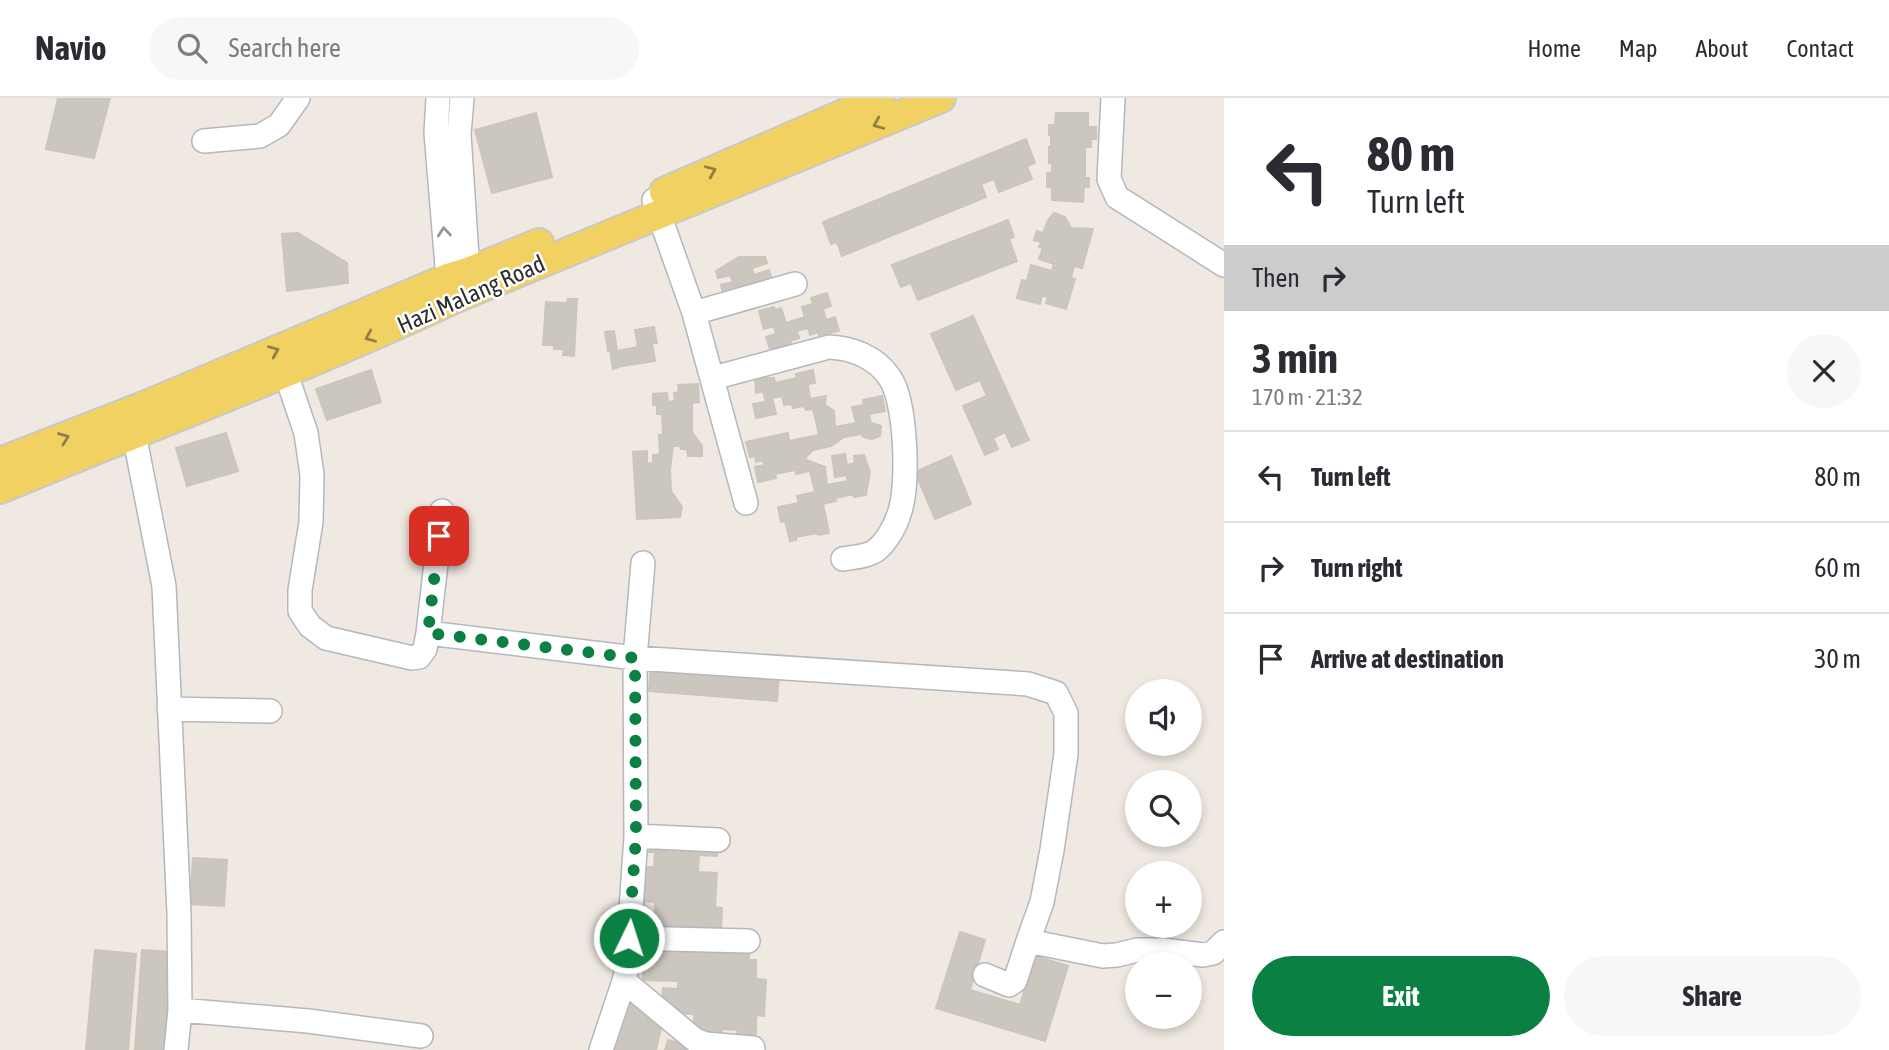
<!DOCTYPE html>
<meta charset="utf-8">
<style>
body{margin:0;font-family:"Asap Condensed",sans-serif;background:#f7f7f7;color:#2b2b33;height:100vh;display:flex;flex-direction:column;font-size:26px;white-space:nowrap}
*{box-sizing:border-box;margin:0}
p{font-size:23px;color:#7c7c81}
.icon{flex:none;width:38px;height:38px;fill:none;stroke:currentColor;stroke-width:2;stroke-linecap:round;stroke-linejoin:round}
.map{position:relative;flex:1;overflow:hidden}
.details{display:flex;flex-direction:column;background:#fff;width:665px}
.details>*{flex:none}
.guide{background:#fff;color:#2b2b33;overflow:hidden}
.buttons{position:absolute;left:1125px;top:581px;display:grid;gap:14px}
.buttons a{display:grid;place-items:center;width:77px;height:77px;border-radius:50%;background:#fff;box-shadow:0 4px 10px #0003;font-size:35px}
.pin{position:absolute;display:grid;place-items:center;width:60px;height:60px;color:#fff;margin:-30px;border-radius:14px;box-shadow:0 4px 10px #0006}
.me{position:absolute;width:77px;margin:-38px;rotate:4deg;stroke-linejoin:round;filter:drop-shadow(0 0 5px #0008)}
.turn{display:flex;align-items:center;gap:24px;height:147px;padding:0 28px;font-size:32px}
.turn .icon{width:91px;height:91px;stroke-width:2.5}
.turn b{display:block;font-size:49px;line-height:60px}
.then{display:flex;align-items:center;height:66px;padding:0 28px;background:#0003;gap:14px;font-size:26px}
.round{display:grid;place-items:center;flex:none;width:74px;height:74px;border-radius:37px;background:#f7f7f7}
.headline{display:flex;align-items:center;justify-content:space-between;height:119px;padding:0 28px}
h1{font-size:42px;font-weight:700;line-height:52px}
.cta{display:flex;gap:14px;margin-top:auto;padding:14px 28px}
.cta a{flex:1;height:80px;border-radius:42px;background:#0b8043;color:#fff;font-size:28px;font-weight:700;line-height:80px;text-align:center}
.cta a+a{background:#f7f7f7;color:#2b2b33}
ul{padding:0;list-style:none}
li{display:flex;align-items:center;gap:21px;height:91px;padding:0 28px;border-top:2px solid #e1e1e2}
li div{flex:1}
li b{display:block;font-size:26px}
li em{font-style:normal}
header{display:flex;align-items:center;gap:42px;box-sizing:border-box;height:98px;padding:0 35px;background:#fff;border-bottom:2px solid #e1e1e2}
header strong{font-size:33px}
nav{display:flex;gap:38px;margin-inline-start:auto;font-size:24px}
.search{width:490px;height:63px;background:#f7f7f7;display:flex;align-items:center;gap:18px;box-sizing:border-box;padding:0 24px;border-radius:38px;color:#7c7c81;font-size:26px}
main{display:flex;flex:1;min-height:0}
.map>svg:first-child{display:block}
.building{fill:#cbc7bf;stroke:#cbc5ba;stroke-width:2}
.lines{fill:none;stroke-linecap:round;stroke-linejoin:round}
.minor-casing{stroke:#b4b7c1;stroke-width:26}
.major-casing{stroke:#c9c9c9;stroke-width:32}
.minor{stroke:#fff;stroke-width:23}
.major{stroke:#f2d163;stroke-width:28}
.oneway{stroke:#908048}
.oneway2{stroke:#969696}
.route{stroke:#0b8043;stroke-width:12;stroke-dasharray:0 21.6}
.labels{text-anchor:middle;dominant-baseline:central;stroke-width:5;stroke-linejoin:round;paint-order:stroke}
.street-label{font-size:24px;fill:#2e2e2e;stroke:#fff}
</style>
<header>
<strong>Navio</strong>
<div class="search"><svg class="icon" aria-label="search" viewBox="0 0 24 24"><circle cx="10" cy="10" r="6"/><path d="M15 15l6 6"/></svg>Search here</div>
<nav><a>Home</a><a>Map</a><a>About</a><a>Contact</a></nav>
</header>
<main>
<div class="map">
<svg width="1224" height="952" viewBox="0 0 1224 952">
<rect width="100%" height="100%" fill="#efe9e1"/>
<path class="building" d="M58,0H110L94,60L46,51Z
M536,15L552,79L492,95L475,32Z
M1056,15H1088V29H1096V41H1091V49H1085V80H1089V89H1084L1083,104L1052,102V89H1047V75H1052V65H1049V49H1051V37H1049V27H1055Z
M1026,41L1035,65L1027,68L1032,81L999,94L994,81L981,86L986,99L842,158L837,144L831,146L823,124Z
M1054,115L1065,119L1071,130L1093,131L1082,170L1074,168L1071,180L1075,181L1066,211L1046,205L1048,199L1042,197L1040,206L1017,200L1022,182L1027,183L1031,167L1052,173L1054,166L1039,161L1043,150L1039,149L1041,144L1034,142L1037,133L1043,135L1048,122Z
M1008,122L1014,139L1009,141L1017,163L918,202L911,185L901,189L892,167Z
M298,135L347,165L348,185L287,193L282,136Z
M739,159H765L767,165L752,170L754,177L769,172L772,182L723,195L721,187L733,184L730,177L718,180L716,173Z
M827,195L831,208L823,211L826,222L835,219L839,233L819,237L818,234L810,237L808,230L797,233L799,240L790,243L791,246L785,248V250L771,254L766,239L776,236L774,228L764,231L759,213L774,209L775,212L781,210L786,225L805,219L802,209L813,206L811,200Z
M568,201H577L574,258L563,257L564,251H554V247H543L546,204L567,205Z
M973,218L1029,342L1012,349L1005,334L993,340L998,351L985,357L963,308L987,298L980,282L956,292L931,236Z
M654,229L657,245H652L655,263L622,268L613,271L610,252L608,253L605,234L614,233L617,253L638,249L635,232Z
M371,272L381,304L327,322L316,291Z
M813,272L815,285L808,286L810,301L826,298L825,307L834,313L835,329L856,325L852,309L864,307L863,302L882,298L885,313L869,316L871,325L881,328L880,338L872,341L863,339L862,336L844,339L831,348L813,352L806,359V362L825,369L827,387L848,383L846,377L835,379L832,358L845,356L847,367L855,365L854,358L864,357L870,374L866,397L854,399V396L835,400L836,403L823,406L829,435L818,437L817,435L796,439V442L790,443L785,423L781,424L778,409L799,405L797,398L815,394L810,373L796,376L795,372L775,376L776,380L758,384L755,369L764,367L763,362L756,364L755,358L750,359L746,344L788,335L789,343L819,337L813,311L806,312L804,308L793,310L792,306L784,307L782,298L772,300L776,316L756,320L753,306L766,304L763,293L756,295L755,280H774L775,285L797,280L796,276Z
M698,286L699,304L692,305V334L702,348V358H688L687,351H681L680,348H673L670,372L671,393L682,409L680,419L637,421L633,354L647,353V366L653,365V357L660,356L659,337H663L662,316H657V307H653V296L667,295L668,304L675,303L674,295L679,294L678,287Z
M226,335L238,373L187,388L176,350Z
M951,358L971,406L935,421L915,374Z
M651,567L779,577L777,603L649,593Z
M645,742L718,746L717,758L699,757L698,774L717,775L715,809L722,810L721,832L641,833V819L655,820V804L642,803L644,769H654L655,754H644Z
M193,760L227,762L224,808L190,806Z
M960,834L985,842L970,892L1020,907L1035,858L1068,868L1045,943L936,910Z
M644,847L749,851V862H756V881L766,882L764,918L756,917V936H737L738,932L722,931V939L694,935V916L666,915L662,904L663,890L678,891V883L643,882Z
M95,852L136,856L128,952H86Z
M142,852L171,854L164,952H135Z
M627,905L650,910L648,922L658,924L657,929L661,930L656,952H614Z
M668,942L707,952H665Z"/>
<g class="lines">
<defs>
<path id="minor" d="M438,0L436,35L448,180L452,194
M462,0L459,36L468,174L472,188
M1113,0L1109,81L1117,99L1224,167
M204,43L260,38L279,27L298,0
M654,102L694,215L746,405
M694,215L795,186
M286,276L306,335L312,377L311,424L300,492V513L310,528L326,540L412,560L419,559L425,551L428,535L442,413
M713,280L829,249C852,250 876,259 890,280C906,304 909,384 900,413C896,427 887,444 875,453C866,459 853,459 843,461
M129,322L134,336L164,488L179,815L180,912L176,952
M428,535L635,560L1028,586L1056,595L1066,615V656L1052,752L1042,804L1028,843L1103,858L1117,857L1137,852H1163L1203,857L1213,855L1224,844
M169,611L270,613
M636,738L718,742
M629,840L748,843
M985,877L1009,887L1015,883L1028,843
M624,883L695,942L706,946L753,950
M180,912L308,923L421,938
M601,952L624,883L627,870L636,738L635,560L643,465"/>
<path id="major" d="M664,94L880,0
M0,364L144,308L448,180L468,174L539,145
M0,391C152,328 306,270 454,201L941,0"/>
</defs>
<use href="#minor" class="minor-casing"/>
<use href="#major" class="major-casing"/>
<use href="#minor" class="minor"/>
<use href="#major" class="major"/>
</g>
<defs><path id="oneway-chevron" d="M-2-3.5L2.5 0L-2 3.5" fill="none" stroke-width="1.6" stroke-linecap="round" stroke-linejoin="round" transform="scale(1.75)"/></defs>
<g class="oneway">
<use href="#oneway-chevron" transform="translate(878 26) rotate(157)"/>
<use href="#oneway-chevron" transform="translate(711 73) rotate(-23)"/>
<use href="#oneway-chevron" transform="translate(370 239) rotate(157)"/>
<use href="#oneway-chevron" transform="translate(274 253) rotate(-23)"/>
<use href="#oneway-chevron" transform="translate(64 340) rotate(-21)"/>
</g>
<use class="oneway2" href="#oneway-chevron" transform="translate(444 134) rotate(-95)"/>
<g class="lines">
<path class="route" d="M439,438L428,535L635,560L636,738L629,840"/>
</g>
<g class="labels">
<g class="street-label">
<text transform="translate(471 196) rotate(-24)">Hazi Malang Road</text>
</g>
</g>
</svg>
<div class="buttons">
<a><svg class="icon" aria-label="sound" viewBox="0 0 24 24"><path d="M4 9h4l5-4v14l-5-4H4zM17 9q2 3 0 6"/></svg></a>
<a><svg class="icon" aria-label="search" viewBox="0 0 24 24"><circle cx="10" cy="10" r="6"/><path d="M15 15l6 6"/></svg></a>
<a>+</a>
<a>−</a>
</div>
<div class="pin" style="left:439px;top:438px;background:#d93025"><svg class="icon" aria-label="arrive" viewBox="0 0 24 24"><path d="M6 21V4h12l-3 4 3 4H6"/></svg></div>
<svg class="me" style="left:629px;top:840px" viewBox="-20 -20 40 40"><circle r="17" fill="#0b8043" stroke="#fff" stroke-width="3"/><path d="M0-11L8 9 0 5-8 9z" fill="#fff"/></svg>
</div>
<section class="details">
<div class="guide">
<div class="turn"><svg class="icon" aria-label="left" viewBox="0 0 24 24"><path d="M17 20v-9H6M10 6l-5 5 5 5"/></svg><div><b>80 m</b>Turn left</div></div>
<div class="then">Then<svg class="icon" aria-label="right" viewBox="0 0 24 24"><path d="M7 20v-9h11M14 6l5 5-5 5"/></svg></div>
</div>
<div class="headline"><div><h1>3 min</h1><p>170 m · 21:32</p></div><a class="round"><svg class="icon" aria-label="close" viewBox="0 0 24 24"><path d="M6 6l12 12M18 6L6 18"/></svg></a></div>
<ul>
<li><svg class="icon" aria-label="left" viewBox="0 0 24 24"><path d="M17 20v-9H6M10 6l-5 5 5 5"/></svg><div><b>Turn left</b></div><em>80 m</em></li>
<li><svg class="icon" aria-label="right" viewBox="0 0 24 24"><path d="M7 20v-9h11M14 6l5 5-5 5"/></svg><div><b>Turn right</b></div><em>60 m</em></li>
<li><svg class="icon" aria-label="arrive" viewBox="0 0 24 24"><path d="M6 21V4h12l-3 4 3 4H6"/></svg><div><b>Arrive at destination</b></div><em>30 m</em></li>
</ul>
<div class="cta"><a>Exit</a><a>Share</a></div>
</section>
</main>
